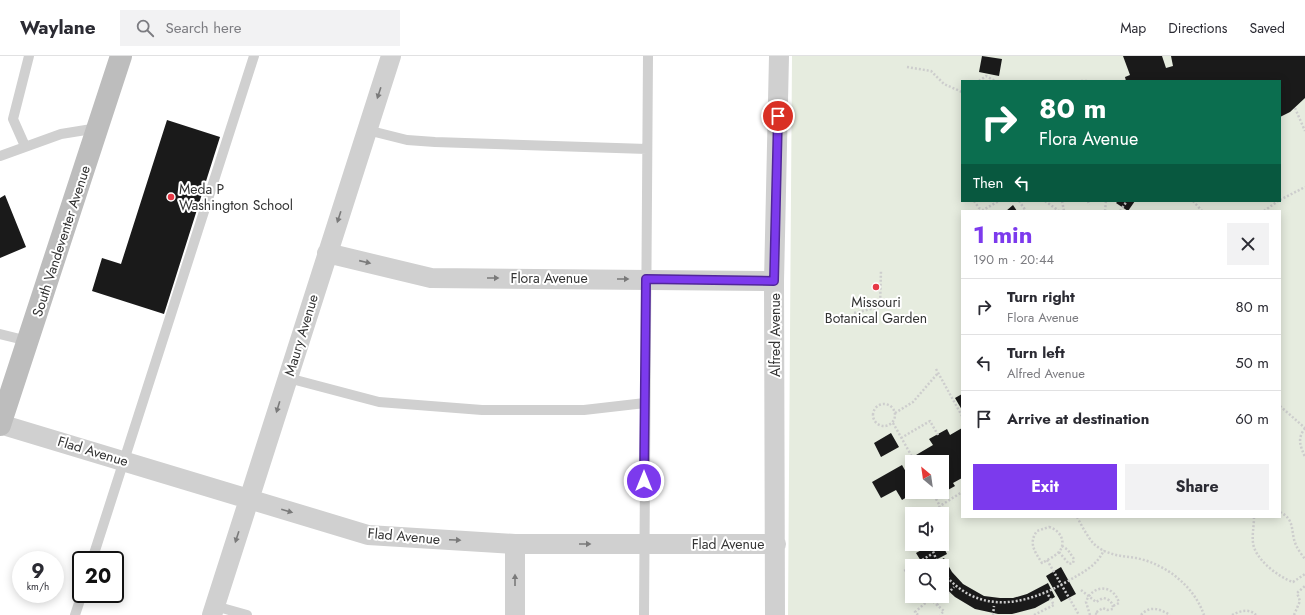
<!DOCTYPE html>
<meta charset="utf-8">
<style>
body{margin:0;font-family:Jost,sans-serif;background:#f2f2f3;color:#2b2b33;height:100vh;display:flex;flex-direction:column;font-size:15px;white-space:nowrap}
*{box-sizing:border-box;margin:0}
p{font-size:13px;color:#7c7c81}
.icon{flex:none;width:22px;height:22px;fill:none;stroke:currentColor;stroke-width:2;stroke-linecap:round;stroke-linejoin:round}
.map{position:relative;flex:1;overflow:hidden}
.details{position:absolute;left:961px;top:154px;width:320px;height:308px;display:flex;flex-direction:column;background:#fff;border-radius:0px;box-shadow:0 2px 10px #0003}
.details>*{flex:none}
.hud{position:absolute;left:961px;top:24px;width:320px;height:122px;border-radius:0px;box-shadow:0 2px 10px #0003;background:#0b6e4f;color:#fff;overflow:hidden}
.needle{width:26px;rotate:331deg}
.controls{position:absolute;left:905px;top:399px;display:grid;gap:8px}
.controls a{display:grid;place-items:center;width:44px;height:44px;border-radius:0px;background:#fff;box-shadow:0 2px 10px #0003;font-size:20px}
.speed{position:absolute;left:12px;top:495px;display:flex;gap:8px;font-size:20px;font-weight:700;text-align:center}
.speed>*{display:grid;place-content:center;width:52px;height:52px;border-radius:50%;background:#fff;box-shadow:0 2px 10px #0003;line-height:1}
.speed small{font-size:10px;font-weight:400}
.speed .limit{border:2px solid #111;border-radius:6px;background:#fff;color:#111}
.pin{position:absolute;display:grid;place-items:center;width:34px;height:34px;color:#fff;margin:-17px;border:2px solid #fff;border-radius:50%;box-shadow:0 1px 4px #0007}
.me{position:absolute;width:44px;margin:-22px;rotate:0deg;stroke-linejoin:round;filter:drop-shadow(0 0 3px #0008)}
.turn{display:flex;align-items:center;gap:14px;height:84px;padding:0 12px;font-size:18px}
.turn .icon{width:52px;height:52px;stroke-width:2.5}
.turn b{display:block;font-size:28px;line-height:34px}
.then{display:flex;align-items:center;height:38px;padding:0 12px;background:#0003;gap:8px;font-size:15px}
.round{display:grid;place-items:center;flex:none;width:42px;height:42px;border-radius:0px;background:#f2f2f3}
.headline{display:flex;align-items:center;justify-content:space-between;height:68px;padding:0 12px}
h1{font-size:24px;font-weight:700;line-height:30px;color:#7c3aed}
.primary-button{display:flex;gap:8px;margin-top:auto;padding:8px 12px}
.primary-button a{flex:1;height:46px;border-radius:0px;background:#7c3aed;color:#fff;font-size:16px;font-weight:700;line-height:46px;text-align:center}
.primary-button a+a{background:#f2f2f3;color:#2b2b33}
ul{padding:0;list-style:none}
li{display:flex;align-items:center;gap:12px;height:56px;padding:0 12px;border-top:1px solid #e1e1e2}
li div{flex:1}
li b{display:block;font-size:15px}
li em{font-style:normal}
header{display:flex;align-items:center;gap:24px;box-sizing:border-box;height:56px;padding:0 20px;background:#fff;border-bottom:1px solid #e1e1e2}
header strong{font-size:19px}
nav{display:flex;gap:22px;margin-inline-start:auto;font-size:14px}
.search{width:280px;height:36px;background:#f2f2f3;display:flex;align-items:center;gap:10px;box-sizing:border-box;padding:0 14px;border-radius:0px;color:#7c7c81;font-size:15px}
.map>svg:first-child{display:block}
.green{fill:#e6ecdf;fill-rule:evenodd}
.building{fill:#1a1a1a}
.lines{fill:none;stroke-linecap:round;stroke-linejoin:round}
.path{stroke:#cdcdcd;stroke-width:2.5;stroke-dasharray:2 2;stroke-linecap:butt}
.lane{stroke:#d0d0d0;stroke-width:10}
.street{stroke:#d0d0d0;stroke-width:20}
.secondary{stroke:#bdbdbd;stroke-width:22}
.oneway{fill:#7a7a7a}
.route-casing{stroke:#51269a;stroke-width:10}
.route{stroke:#7c3aed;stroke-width:7}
.poi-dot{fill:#e63946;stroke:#fff;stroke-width:1.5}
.labels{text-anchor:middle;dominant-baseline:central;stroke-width:4;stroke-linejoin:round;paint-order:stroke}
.poi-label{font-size:14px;fill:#333;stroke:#fff;text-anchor:start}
.street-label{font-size:14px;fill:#333;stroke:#fff}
</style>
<header>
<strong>Waylane</strong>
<div class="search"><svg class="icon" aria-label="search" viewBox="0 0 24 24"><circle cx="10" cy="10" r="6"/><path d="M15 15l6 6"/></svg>Search here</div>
<nav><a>Map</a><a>Directions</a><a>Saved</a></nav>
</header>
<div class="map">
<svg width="1305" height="559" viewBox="0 0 1305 559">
<rect width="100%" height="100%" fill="#fff"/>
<path class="green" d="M792,0H1305V559H788ZM962,25H1280V145H962ZM962,155H1280V461H962ZM912,406H942V436H912ZM912,458H942V488H912ZM912,510H942V540H912Z"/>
<path class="building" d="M982,0L1002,3L999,20L979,16Z
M1123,0H1162L1166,12L1173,10L1171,0H1305V42L1290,56L1280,61V25H1126L1125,21L1130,19Z
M167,64L220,81L164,258L92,235L102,202L121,208Z
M5,139L26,191L0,202V142Z
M1118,145H1135L1128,155L1116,147Z
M1013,149L1017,155H1006Z
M962,338V354L955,342Z
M962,372V422L953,427L955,430L939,439L937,436H942V406H920L916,399L933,389L929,383L947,373L950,379Z
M891,377L899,391L881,401L874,387Z
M902,409L910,423L912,422V436H915L902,444L896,434L881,442L872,426Z
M932,488H942L947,498L924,510L916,497Z
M944,502L952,516L963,528L984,540L1000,542H1013L1027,538L1048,527L1055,541L1035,552L1012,558H998L975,553L955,541L942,529V510H930Z
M1061,511L1076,538L1061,546L1046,520Z"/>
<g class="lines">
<path class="path" d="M907,11L931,15L944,28L962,36
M979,25L986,20L995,25
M1081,25H1089
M1295,52L1305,75
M1280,144L1305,131
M974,145L979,152L983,154L999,145
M1019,145L1026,155
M1045,145L1059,155
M1062,145L1064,155
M1088,145L1089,149
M1193,145L1202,155
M1105,155L1106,145
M1120,155L1127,145
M1264,155L1278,145
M854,257L880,251L881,214
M936,313L962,360
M873 359a11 11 0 1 1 22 0a11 11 0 1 1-22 0Z
M1280,350L1305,372
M895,357L913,346L938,317
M893,367L915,406
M1305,372C1297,383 1300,389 1305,401
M901,382L930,365L938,379
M932,436L940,450
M1280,456C1296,464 1290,476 1296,489C1298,494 1302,499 1305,503
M934,458L940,450L962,436
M1077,461C1082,470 1087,480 1093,487C1105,499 1121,500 1136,502C1166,508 1194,530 1204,559
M1254,461C1254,470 1252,478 1253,487C1255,503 1278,521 1293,526L1305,518
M1049,471C1060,474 1067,486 1059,496C1054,501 1047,504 1042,507C1035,496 1028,487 1037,475Z
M930,488L939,510
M1059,496L1069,508L1073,507L1074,503L1068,494L1062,490
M1047,504L1079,559
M912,510L932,498
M912,510L905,514L912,525
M942,515C976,559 1023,551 1068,525C1083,516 1096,511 1104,494
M1081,534L1096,546L1103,542C1110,543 1113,547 1113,553L1107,554L1103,552L1095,557L1098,559
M921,540L926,547
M937,549L954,531
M918,559L915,556L930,543L944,555L940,559
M993,559L994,550
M1034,559L1054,549L1047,537
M1090,559L1086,546C1092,528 1114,528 1119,547L1113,550
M1141,559C1150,549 1160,553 1170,559
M1232,559C1240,555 1249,552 1256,559
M1294,559L1300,545L1297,537L1305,530"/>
<path class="lane" d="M367,74L407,84L435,86L647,93
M25,90L13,63L29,0
M0,100L61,78L98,72
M0,278L28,285
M288,322L379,346L482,354H584L645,347
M92,504L254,0
M215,550L247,559
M75,559L82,538
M644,559L648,0"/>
<path class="street" d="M327,197L431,222L774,225
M0,368L368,479L515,488H776
M212,559L391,0
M515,559V488
M775,559L774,225L779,0"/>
<path class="secondary" d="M0,369L121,0"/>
</g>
<defs><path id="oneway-solid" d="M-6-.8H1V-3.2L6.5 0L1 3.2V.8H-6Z"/></defs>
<g class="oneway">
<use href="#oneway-solid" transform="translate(379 37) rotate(108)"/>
<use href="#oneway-solid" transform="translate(339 161) rotate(108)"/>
<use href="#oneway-solid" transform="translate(365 206) rotate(13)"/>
<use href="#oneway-solid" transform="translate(493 222)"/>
<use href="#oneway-solid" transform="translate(623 223)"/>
<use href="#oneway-solid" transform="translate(278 351) rotate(107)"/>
<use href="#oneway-solid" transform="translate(287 455) rotate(16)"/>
<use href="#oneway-solid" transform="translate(237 481) rotate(108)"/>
<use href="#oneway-solid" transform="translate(455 484) rotate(3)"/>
<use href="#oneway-solid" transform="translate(585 488)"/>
<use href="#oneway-solid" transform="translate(515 524) rotate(-90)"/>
</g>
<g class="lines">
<defs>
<path id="route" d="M644,425L646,223L774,225L778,60"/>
</defs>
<use href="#route" class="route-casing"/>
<use href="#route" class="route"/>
</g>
<g class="poi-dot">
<circle cx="171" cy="141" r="4"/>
<circle cx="876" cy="231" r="4"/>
</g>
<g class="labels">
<g class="poi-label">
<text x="179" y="133">Meda P<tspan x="179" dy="16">Washington School</tspan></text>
<text x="876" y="246" text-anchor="middle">Missouri<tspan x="876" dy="16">Botanical Garden</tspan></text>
</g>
<g class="street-label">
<text transform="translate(61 185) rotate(-72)">South Vandeventer Avenue</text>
<text x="549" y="222">Flora Avenue</text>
<text transform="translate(301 279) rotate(-73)">Maury Avenue</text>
<text transform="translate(775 279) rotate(-90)">Alfred Avenue</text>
<text transform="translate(93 395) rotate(17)">Flad Avenue</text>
<text transform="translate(404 480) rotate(5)">Flad Avenue</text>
<text x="728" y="488">Flad Avenue</text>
</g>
</g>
</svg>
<div class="controls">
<a><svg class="needle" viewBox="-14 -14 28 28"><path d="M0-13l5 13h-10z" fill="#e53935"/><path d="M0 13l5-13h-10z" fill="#7c7c81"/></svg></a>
<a><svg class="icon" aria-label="sound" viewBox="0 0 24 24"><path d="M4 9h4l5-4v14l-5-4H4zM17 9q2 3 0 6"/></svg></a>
<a><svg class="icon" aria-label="search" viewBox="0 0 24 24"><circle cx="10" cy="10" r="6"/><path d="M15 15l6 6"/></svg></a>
</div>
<div class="speed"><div>9<small>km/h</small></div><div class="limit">20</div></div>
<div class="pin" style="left:778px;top:60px;background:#d93025"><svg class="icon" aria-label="arrive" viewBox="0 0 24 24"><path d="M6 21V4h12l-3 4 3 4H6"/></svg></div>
<svg class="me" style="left:644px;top:425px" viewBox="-20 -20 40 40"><circle r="17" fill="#7c3aed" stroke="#fff" stroke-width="3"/><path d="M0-11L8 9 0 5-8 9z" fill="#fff"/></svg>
<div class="hud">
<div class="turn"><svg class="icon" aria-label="right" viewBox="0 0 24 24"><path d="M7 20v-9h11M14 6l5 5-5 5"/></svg><div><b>80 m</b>Flora Avenue</div></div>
<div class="then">Then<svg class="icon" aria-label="left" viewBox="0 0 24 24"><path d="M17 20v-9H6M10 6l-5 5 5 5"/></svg></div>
</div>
<section class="details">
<div class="headline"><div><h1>1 min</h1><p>190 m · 20:44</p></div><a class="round"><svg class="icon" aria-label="close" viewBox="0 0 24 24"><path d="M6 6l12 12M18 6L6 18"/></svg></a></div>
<ul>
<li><svg class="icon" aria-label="right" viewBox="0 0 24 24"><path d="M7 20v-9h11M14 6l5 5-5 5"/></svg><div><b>Turn right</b><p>Flora Avenue</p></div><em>80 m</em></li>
<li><svg class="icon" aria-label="left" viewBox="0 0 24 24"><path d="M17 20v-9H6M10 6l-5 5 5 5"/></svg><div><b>Turn left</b><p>Alfred Avenue</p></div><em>50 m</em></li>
<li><svg class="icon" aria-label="arrive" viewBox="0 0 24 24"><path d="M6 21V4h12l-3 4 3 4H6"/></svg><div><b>Arrive at destination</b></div><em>60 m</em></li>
</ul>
<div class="primary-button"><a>Exit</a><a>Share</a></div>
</section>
</div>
